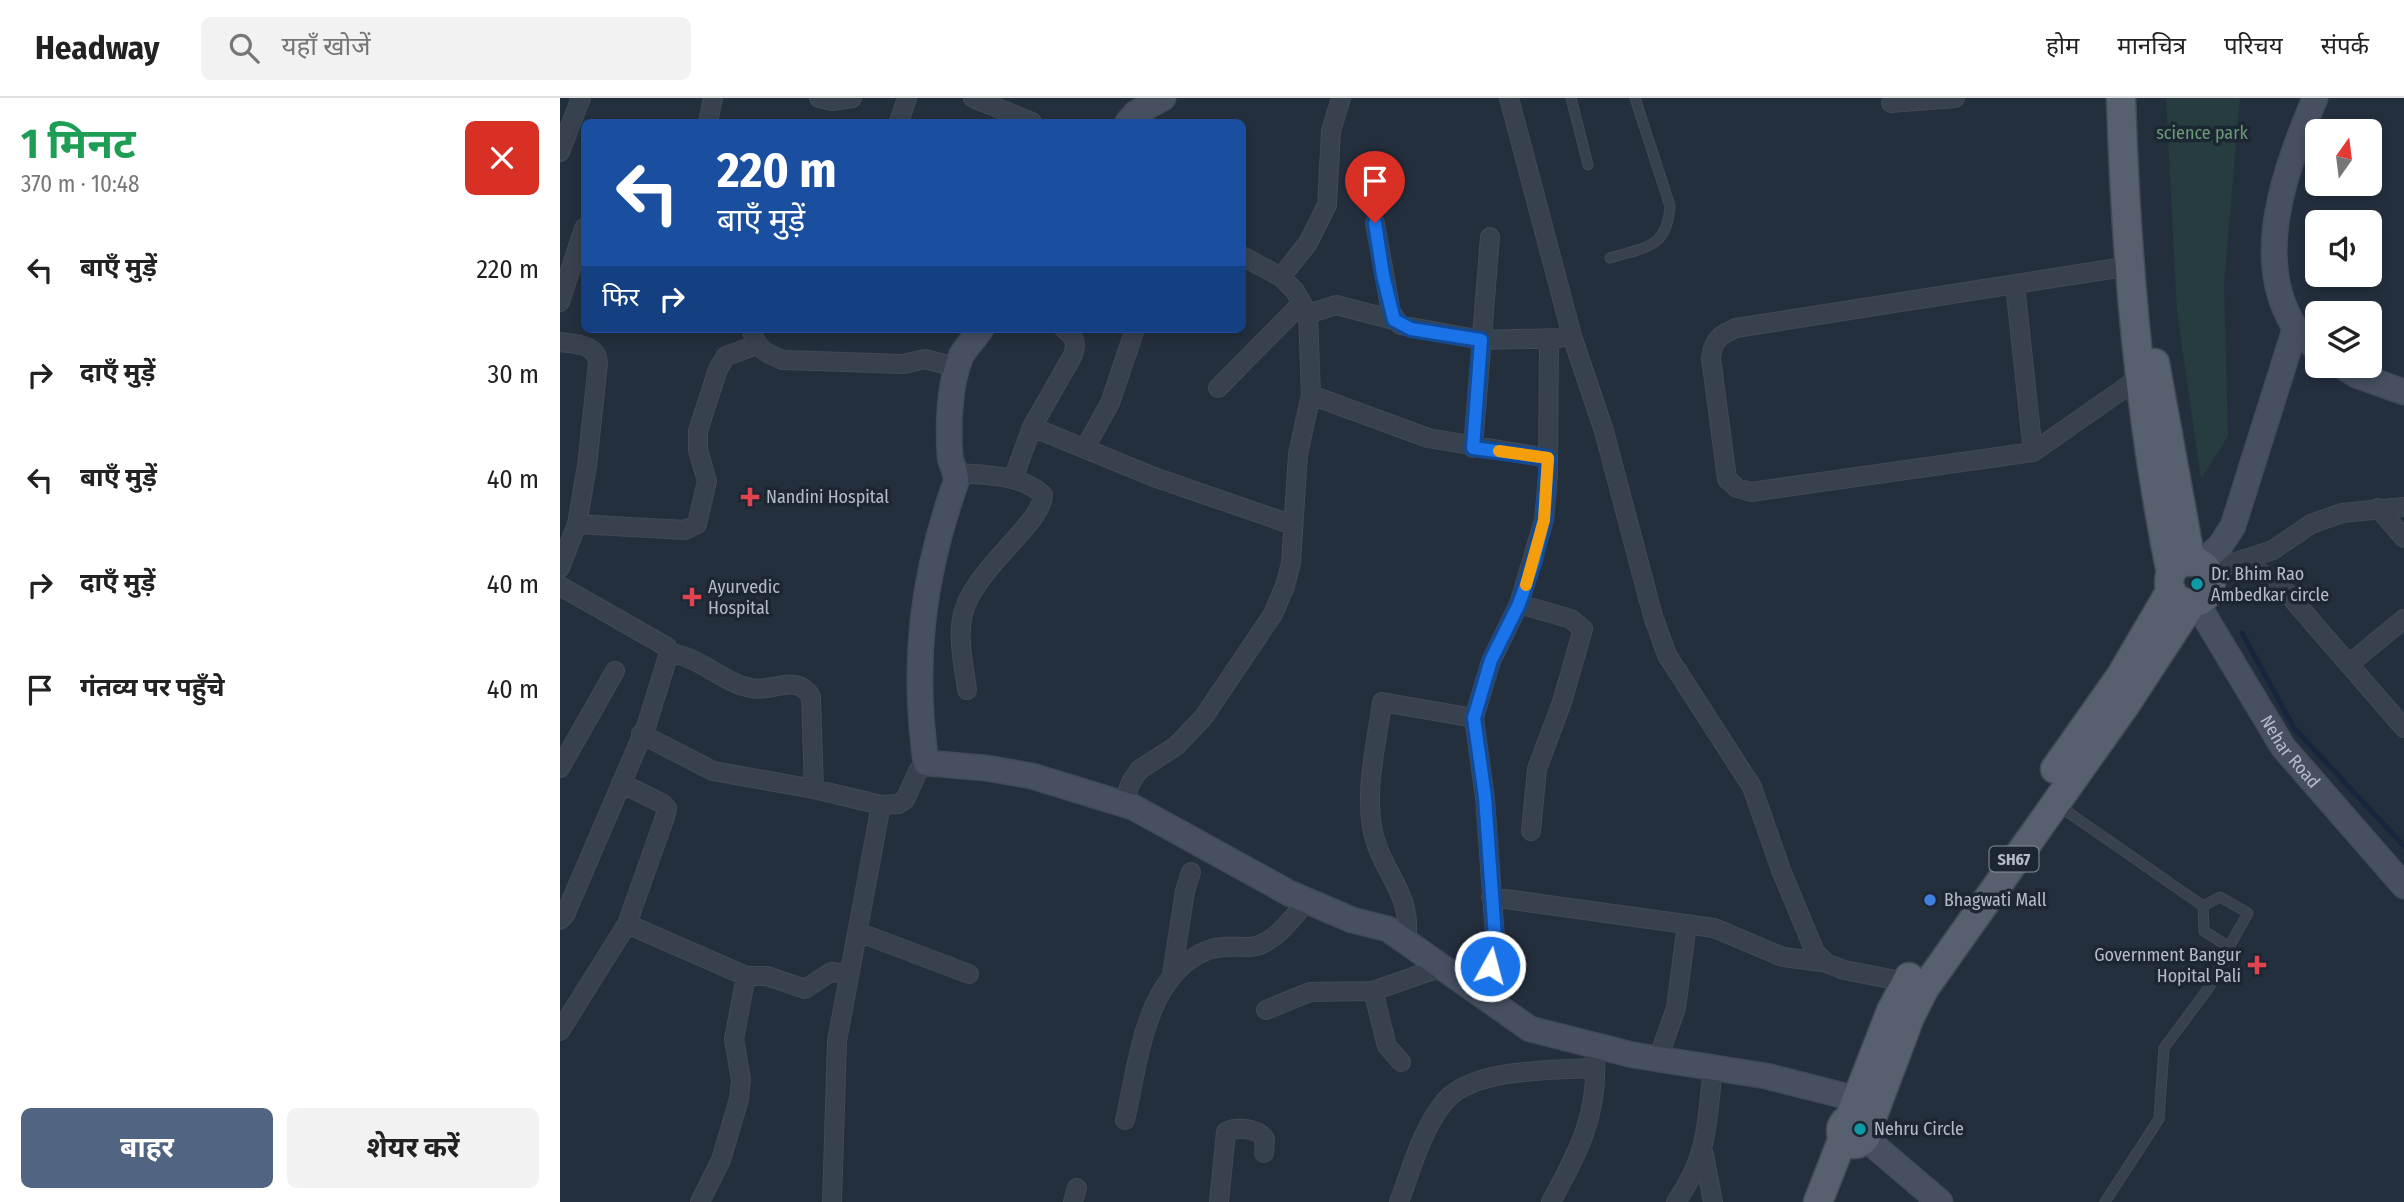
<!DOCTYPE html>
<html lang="hi">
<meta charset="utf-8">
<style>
body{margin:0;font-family:"Fira Sans Condensed","Noto Sans Devanagari",sans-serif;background:#f2f2f2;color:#222;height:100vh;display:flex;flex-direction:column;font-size:26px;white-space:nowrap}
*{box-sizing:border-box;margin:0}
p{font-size:23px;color:#767676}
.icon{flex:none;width:38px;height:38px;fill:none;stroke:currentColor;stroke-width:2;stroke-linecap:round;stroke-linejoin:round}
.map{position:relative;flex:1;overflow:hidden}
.side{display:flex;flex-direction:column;background:#fff;width:560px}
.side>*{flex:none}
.hud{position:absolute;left:21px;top:21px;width:665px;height:214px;border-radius:10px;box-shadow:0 4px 10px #0003;background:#1a4fa0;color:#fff;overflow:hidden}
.needle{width:46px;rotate:14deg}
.tools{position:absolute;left:1745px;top:21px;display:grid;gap:14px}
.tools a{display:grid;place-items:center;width:77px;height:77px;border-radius:10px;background:#fff;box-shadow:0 4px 10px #0003;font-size:35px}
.pin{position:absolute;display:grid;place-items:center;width:60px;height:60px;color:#fff;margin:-72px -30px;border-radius:50% 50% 50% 0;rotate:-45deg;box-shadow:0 0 7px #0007}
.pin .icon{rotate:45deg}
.me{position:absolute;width:77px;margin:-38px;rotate:7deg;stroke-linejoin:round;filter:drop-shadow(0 0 5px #0008)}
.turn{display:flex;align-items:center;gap:24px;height:147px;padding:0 21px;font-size:32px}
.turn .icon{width:91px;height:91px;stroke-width:2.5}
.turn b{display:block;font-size:49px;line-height:60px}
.then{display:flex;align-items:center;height:66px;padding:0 21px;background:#0003;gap:14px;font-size:26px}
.round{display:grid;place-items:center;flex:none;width:74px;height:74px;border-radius:10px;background:#f2f2f2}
.head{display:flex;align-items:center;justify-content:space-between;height:119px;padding:0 21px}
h1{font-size:42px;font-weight:700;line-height:52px;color:#1e9e55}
.cta{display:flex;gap:14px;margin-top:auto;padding:14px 21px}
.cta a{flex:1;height:80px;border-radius:10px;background:#516482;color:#fff;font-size:28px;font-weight:700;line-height:80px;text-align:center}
.cta a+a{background:#f2f2f2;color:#222}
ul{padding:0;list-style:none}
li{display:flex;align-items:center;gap:21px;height:105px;padding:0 21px}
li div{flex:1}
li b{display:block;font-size:26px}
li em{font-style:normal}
header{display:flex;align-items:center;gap:42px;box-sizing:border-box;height:98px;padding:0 35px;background:#fff;border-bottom:2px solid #e0e0e0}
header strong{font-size:33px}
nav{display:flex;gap:38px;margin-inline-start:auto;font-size:24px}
.search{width:490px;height:63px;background:#f2f2f2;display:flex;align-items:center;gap:18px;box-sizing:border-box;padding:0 24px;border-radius:10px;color:#767676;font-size:26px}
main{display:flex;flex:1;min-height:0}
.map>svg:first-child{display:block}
.green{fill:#263c3f}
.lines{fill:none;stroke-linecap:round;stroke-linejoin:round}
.stream{stroke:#17263c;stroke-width:5}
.lane-casing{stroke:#414a57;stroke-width:11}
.street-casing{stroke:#414a57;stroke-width:20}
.secondary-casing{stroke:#414a57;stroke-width:27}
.primary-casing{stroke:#414a57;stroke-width:31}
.lane{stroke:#38414e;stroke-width:9}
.street{stroke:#38414e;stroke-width:18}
.secondary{stroke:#465061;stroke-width:24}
.primary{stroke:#56606e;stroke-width:28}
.route-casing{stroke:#114b97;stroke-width:18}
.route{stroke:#1a73e8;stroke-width:12}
.slow{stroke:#f59e0b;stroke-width:12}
.health-dot{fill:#e0444e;stroke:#1d2633;stroke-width:2.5}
.culture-dot{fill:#0f9aa8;stroke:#1d2633;stroke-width:2.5}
.shop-dot{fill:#3f7fe0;stroke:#1d2633;stroke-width:2.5}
.labels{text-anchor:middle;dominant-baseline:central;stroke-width:7;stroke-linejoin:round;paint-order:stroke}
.shield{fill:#1d2633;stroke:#878f9c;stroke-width:2}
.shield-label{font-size:16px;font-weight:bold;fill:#b4bcc9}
.park-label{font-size:18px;fill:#6b9a76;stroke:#1d2633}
.poi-label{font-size:18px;fill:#b4bcc9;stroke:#1d2633;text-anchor:start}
.street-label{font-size:18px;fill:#b4bcc9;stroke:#1d2633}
</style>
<header>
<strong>Headway</strong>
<div class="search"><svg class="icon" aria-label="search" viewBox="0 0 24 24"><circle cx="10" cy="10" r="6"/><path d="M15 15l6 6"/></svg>यहाँ खोजें</div>
<nav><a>होम</a><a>मानचित्र</a><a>परिचय</a><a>संपर्क</a></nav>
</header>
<main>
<section class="side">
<div class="head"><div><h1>1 मिनट</h1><p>370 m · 10:48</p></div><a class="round" style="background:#d93025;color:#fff"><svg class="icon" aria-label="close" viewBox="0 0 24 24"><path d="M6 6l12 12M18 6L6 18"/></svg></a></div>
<ul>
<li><svg class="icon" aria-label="left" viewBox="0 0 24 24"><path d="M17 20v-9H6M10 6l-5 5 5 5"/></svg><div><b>बाएँ मुड़ें</b></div><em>220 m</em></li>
<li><svg class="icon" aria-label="right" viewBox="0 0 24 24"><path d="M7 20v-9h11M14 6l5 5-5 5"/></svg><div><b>दाएँ मुड़ें</b></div><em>30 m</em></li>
<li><svg class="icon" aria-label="left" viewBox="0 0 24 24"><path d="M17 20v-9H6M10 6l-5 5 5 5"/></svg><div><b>बाएँ मुड़ें</b></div><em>40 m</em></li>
<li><svg class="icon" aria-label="right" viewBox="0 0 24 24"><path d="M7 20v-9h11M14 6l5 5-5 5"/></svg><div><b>दाएँ मुड़ें</b></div><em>40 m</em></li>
<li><svg class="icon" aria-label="arrive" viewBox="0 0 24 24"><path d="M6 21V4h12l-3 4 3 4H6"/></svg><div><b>गंतव्य पर पहुँचे</b></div><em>40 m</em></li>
</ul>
<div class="cta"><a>बाहर</a><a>शेयर करें</a></div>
</section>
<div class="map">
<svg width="1844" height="1104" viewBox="0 0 1844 1104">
<rect width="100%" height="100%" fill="#242f3e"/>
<path class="green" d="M1606,0H1680L1664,186L1668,338L1641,381L1617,214Z"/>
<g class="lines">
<path class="stream" d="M1682,535L1734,630L1844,748"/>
<defs>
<path id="lane" d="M1011,0L1028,67
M1050,160C1085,149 1107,151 1110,108L1075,0
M1499,708L1643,808L1660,799L1688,815L1669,849L1644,833L1643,808
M1545,1104L1599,1021L1604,950L1650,888L1669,849"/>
<path id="street" d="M259,0L272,3L292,0
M413,0L472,24
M949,0L1012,238L1044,333L1093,518L1107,557L1192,689L1221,772L1255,854L1266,865L1284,872L1346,884
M1331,5L1395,0
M148,24L153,0
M339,24L347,0
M0,54L21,0
M815,125L831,214L840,227L921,242L1000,240
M1570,168L1176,230C1160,237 1153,242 1151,260L1167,381L1177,390L1191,394L1473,354L1579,280
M721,179L748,145L767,107L771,33L781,0
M1455,187L1473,354
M0,204L24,130
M748,216L776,207L834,222
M191,231C197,250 204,255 223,262L344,266L365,261L399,270
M0,244C16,246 37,246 38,265L27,368L17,426L0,470
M658,290L742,205
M751,297L868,340L988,360
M472,329L594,379L733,427
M525,350L550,305L575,231
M913,350L930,139
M397,375C425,377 461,376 483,397C482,426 413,472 403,516C397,540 404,568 407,592
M453,381L472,329L513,257C517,244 515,239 504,231
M1818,410L1844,440
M17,426L125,432L137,426L147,383L138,352V333L158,271L166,258L197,247
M1685,464L1722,489L1844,630
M1648,473L1713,452L1751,426L1782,415L1844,409
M0,488L107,549L109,555L87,626L5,817L0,822
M959,506L1011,521L1023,531L1002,604L977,671L971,733
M109,555C141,559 161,584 191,590C213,595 237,574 251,599L254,691
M1789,566L1844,521
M81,636L153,673L254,691L321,707L338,706L345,702L358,673L366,665
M0,670L55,573
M563,706L571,684L579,672L616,648L643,620L713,516L725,488L731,465L738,356L751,297L748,216L735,193L721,179L682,158
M931,799L1154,830L1223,859L1262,864L1258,858
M67,826L186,878H207L245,891L271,874L289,876
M298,834L409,876
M846,841C854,796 819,772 812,729C805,689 817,644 822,604L914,620
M612,877L625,793L631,774
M813,893L827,948L841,964
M918,895L935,852V839L925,700L914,620L931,563L959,506L984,422L988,378L989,242
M706,912L750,894L813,893L879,870
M0,933L67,826L105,719L107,710L103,706L61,685
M1098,961L1116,910L1127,826
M565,1022C579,964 584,877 648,852C661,847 676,849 690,849C714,847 732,820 747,803
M1144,1057L1153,1104
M140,1104L161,1062L179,1001L181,982L174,941L186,878
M272,1104L277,943L321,707
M513,1104L517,1090
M659,1104L666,1034C678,1028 697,1030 705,1041L704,1055
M839,1104C852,1070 862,1030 886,1002C915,970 995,972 1035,970
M991,1104C1018,1054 1038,1018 1035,960
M1116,1104C1149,1057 1147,1023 1153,968"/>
<g id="secondary">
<path d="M1755,0C1727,68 1691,159 1734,228C1739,237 1750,244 1757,251"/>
<path d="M568,24L576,15L603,0"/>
<path d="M421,231C415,240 406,249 401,258C389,286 388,328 390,358C391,368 397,373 396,384C362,479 352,565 366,665L426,670L472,678L573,709L729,795L792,822L828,831L970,931L1073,957L1206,978L1297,1001"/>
<path d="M1782,268L1796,277L1844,294"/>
<path d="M1640,466L1660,448L1673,428L1735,231"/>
<path id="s1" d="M1636,504L1723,649L1844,788"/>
<path d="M1305,1040L1380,1104"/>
</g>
<path id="primary" d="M1561,0C1566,160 1579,319 1611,475
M1595,265L1631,464
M1609 484a21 21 0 1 1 42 0a21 21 0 1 1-42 0Z
M1495,671L1560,579L1611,492
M1281 1033a13 13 0 1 1 26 0a13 13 0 1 1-26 0Z
M1289,1021L1331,913L1349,879
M1307,1033L1350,919L1364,891L1564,609L1632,505
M1258,1104L1283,1040"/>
</defs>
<use href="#lane" class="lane-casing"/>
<use href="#street" class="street-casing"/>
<use href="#secondary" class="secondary-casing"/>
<use href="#primary" class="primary-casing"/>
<use href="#lane" class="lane"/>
<use href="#street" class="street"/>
<use href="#secondary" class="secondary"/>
<use href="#primary" class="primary"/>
</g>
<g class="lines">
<defs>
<path id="route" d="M815,125L823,177L834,222L851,231L921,242L913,350L988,360L984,422L974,463L959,506L931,562L914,620L925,699L935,839L930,868"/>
</defs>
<use href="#route" class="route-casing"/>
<use href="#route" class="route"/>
<path class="slow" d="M939,353L988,360L984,422L966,487"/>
</g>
<g class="health-dot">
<path d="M186.5 388.5h7v7h7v7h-7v7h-7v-7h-7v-7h7z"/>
<path d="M128.5 488.5h7v7h7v7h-7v7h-7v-7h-7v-7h7z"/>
<path d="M1693.5 856.5h7v7h7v7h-7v7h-7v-7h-7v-7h7z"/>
</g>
<g class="culture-dot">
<circle cx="1637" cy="486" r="7"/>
<circle cx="1300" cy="1031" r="7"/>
</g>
<circle class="shop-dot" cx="1370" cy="802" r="7"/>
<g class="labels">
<rect class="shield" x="1429.5" y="748.5" width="49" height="25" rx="5"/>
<g class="shield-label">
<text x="1454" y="761">SH67</text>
</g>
<g class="park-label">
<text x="1642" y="35">science park</text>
</g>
<g class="poi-label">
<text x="206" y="399">Nandini Hospital</text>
<text x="1651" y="476">Dr. Bhim Rao<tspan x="1651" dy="21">Ambedkar circle</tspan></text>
<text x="148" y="489">Ayurvedic<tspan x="148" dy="21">Hospital</tspan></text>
<text x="1384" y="802">Bhagwati Mall</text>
<text x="1681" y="857" text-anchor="end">Government Bangur<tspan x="1681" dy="21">Hopital Pali</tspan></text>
<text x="1314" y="1031">Nehru Circle</text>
</g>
<g class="street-label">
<text stroke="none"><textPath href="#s1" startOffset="177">Nehar Road</textPath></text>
</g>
</g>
</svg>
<div class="tools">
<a><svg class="needle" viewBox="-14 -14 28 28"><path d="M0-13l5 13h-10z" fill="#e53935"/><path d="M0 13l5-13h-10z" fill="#767676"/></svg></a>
<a><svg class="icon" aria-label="sound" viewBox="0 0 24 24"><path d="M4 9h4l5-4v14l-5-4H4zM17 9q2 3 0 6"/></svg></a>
<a><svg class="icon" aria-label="layers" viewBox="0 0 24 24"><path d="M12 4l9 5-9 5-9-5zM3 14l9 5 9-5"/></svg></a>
</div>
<div class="pin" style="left:815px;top:125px;background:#d93025"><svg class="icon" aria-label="arrive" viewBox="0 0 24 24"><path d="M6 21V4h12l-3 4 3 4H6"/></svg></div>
<svg class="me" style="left:930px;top:868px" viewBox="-20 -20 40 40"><circle r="17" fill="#1a73e8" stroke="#fff" stroke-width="3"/><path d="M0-11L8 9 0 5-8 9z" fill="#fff"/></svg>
<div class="hud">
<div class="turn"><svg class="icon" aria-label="left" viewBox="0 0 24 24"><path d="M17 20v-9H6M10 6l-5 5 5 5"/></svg><div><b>220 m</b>बाएँ मुड़ें</div></div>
<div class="then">फिर<svg class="icon" aria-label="right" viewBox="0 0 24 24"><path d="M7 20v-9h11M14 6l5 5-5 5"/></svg></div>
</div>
</div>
</main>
